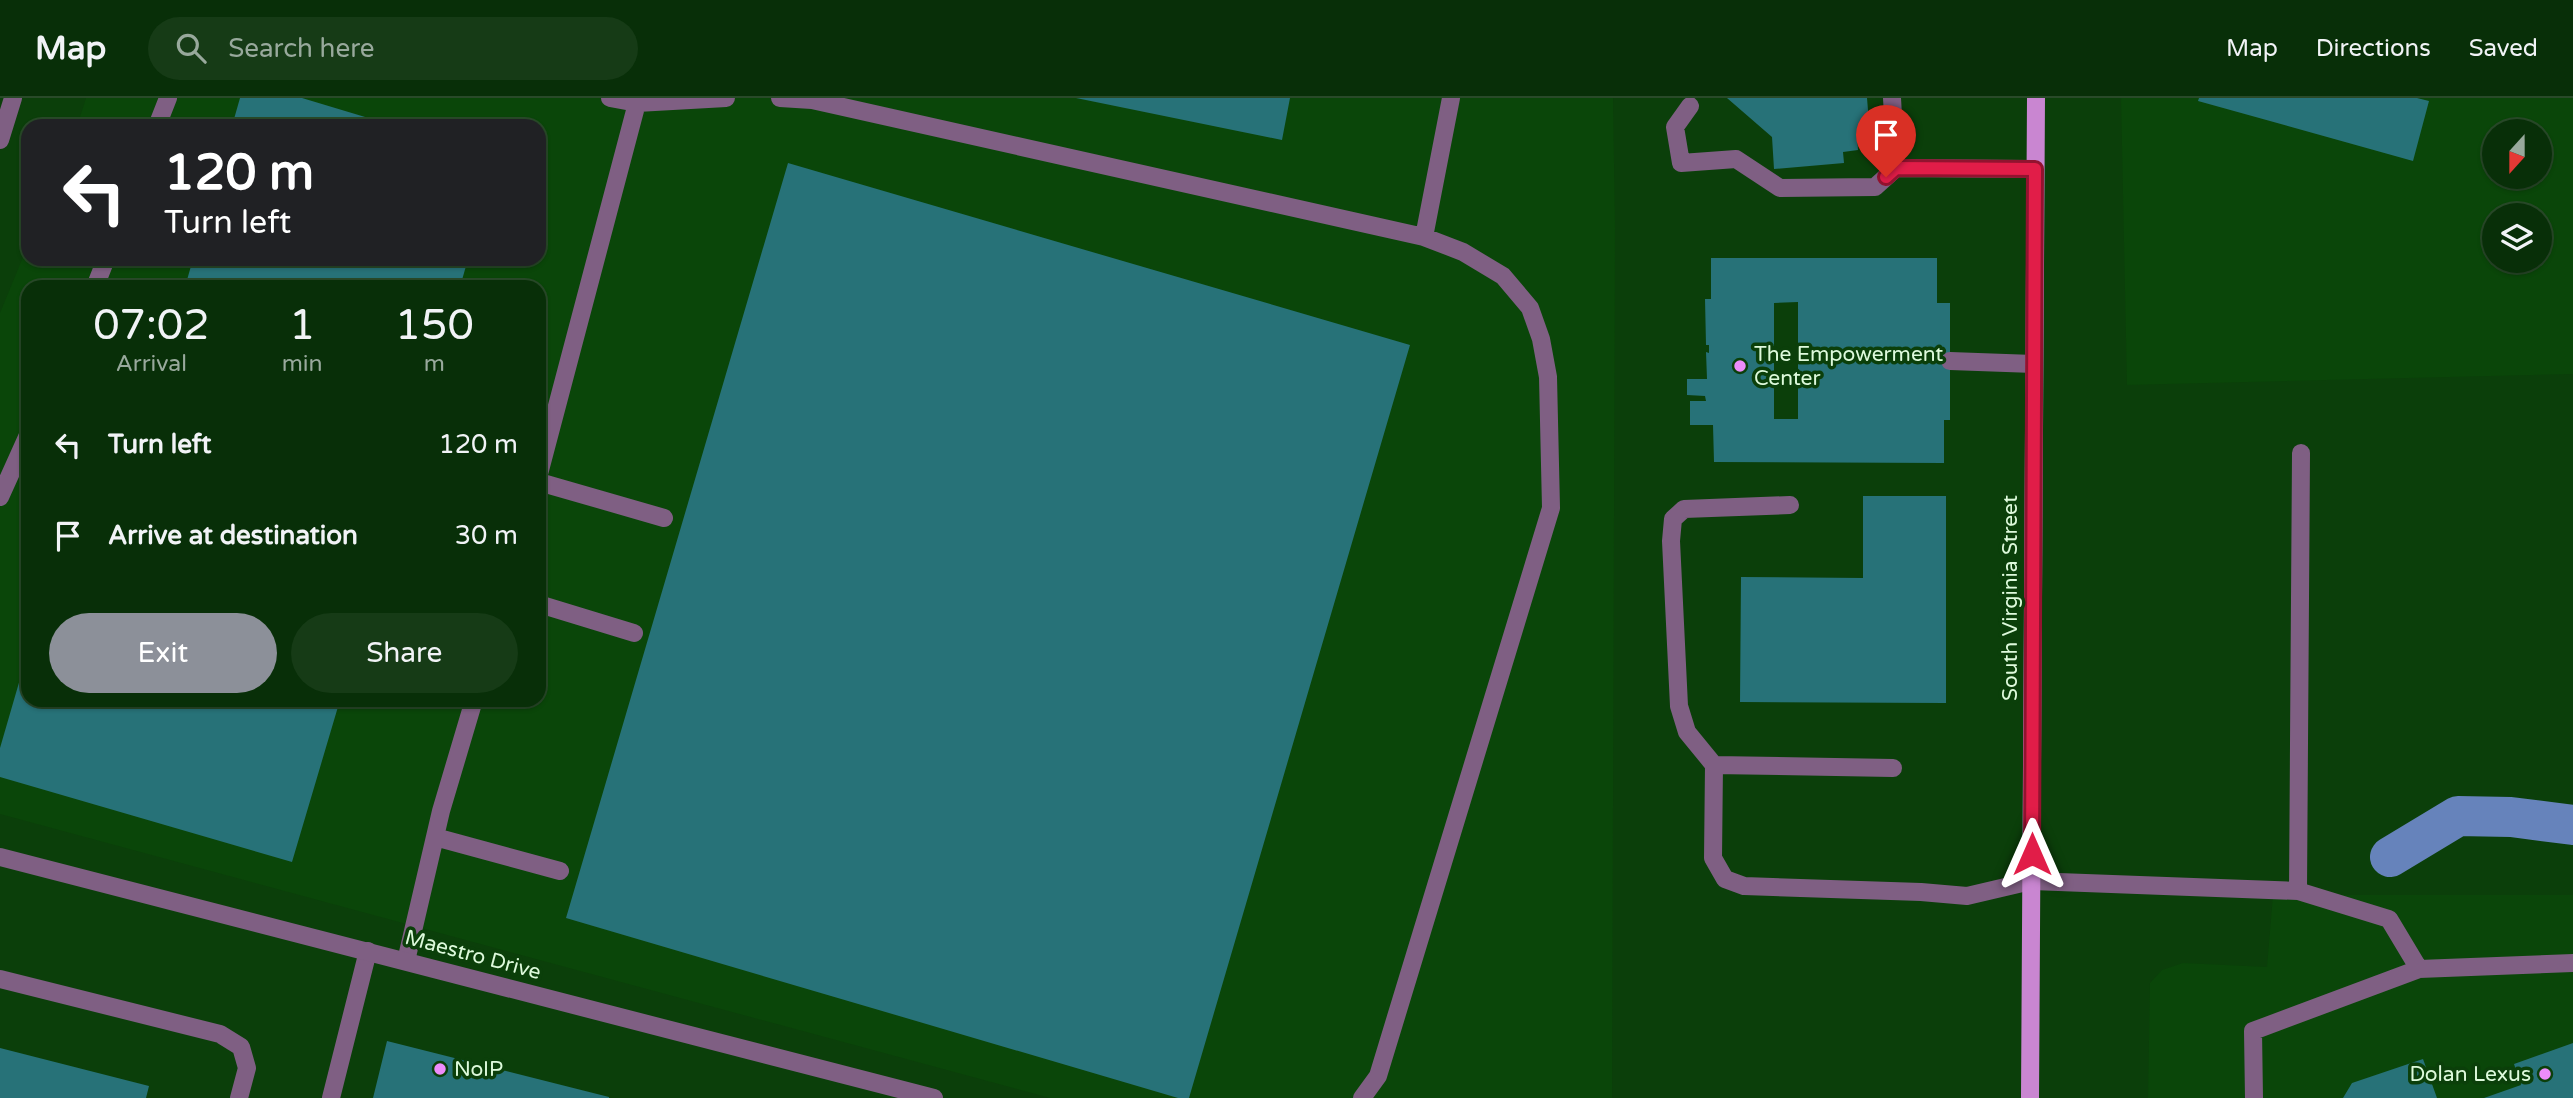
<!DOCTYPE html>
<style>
body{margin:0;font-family:"Varela Round",sans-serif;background:#163b16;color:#f1f3f6;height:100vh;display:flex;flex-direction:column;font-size:26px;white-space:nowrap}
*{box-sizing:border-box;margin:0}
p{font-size:23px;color:#98a99c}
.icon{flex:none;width:38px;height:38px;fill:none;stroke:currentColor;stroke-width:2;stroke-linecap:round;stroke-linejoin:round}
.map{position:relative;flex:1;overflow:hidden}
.drawer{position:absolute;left:21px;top:182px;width:525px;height:427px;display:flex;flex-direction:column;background:#082f08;border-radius:21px;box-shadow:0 2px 5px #0004,0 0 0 2px #294a29}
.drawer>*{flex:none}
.top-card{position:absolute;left:21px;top:21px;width:525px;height:147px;border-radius:21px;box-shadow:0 2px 5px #0004,0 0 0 2px #294a29;background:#202124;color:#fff;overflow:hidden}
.needle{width:46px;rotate:201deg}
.tools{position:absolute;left:2482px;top:21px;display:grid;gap:14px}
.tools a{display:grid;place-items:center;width:70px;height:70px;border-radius:50%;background:#082f08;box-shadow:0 2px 5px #0004,0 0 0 2px #294a29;font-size:35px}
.pin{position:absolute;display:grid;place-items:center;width:60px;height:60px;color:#fff;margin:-72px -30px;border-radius:50% 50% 50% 0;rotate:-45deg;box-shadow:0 0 7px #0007}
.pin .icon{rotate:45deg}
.me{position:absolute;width:77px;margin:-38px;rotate:0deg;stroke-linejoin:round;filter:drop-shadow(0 0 5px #0008)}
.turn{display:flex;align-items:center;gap:24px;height:147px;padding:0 28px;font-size:32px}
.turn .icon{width:91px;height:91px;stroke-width:2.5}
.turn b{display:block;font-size:49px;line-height:60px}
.eta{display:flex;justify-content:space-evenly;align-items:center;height:119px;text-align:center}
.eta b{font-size:42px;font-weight:600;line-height:49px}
.primary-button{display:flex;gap:14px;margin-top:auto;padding:14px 28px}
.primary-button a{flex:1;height:80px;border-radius:42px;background:#8c9099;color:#fff;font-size:28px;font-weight:600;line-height:80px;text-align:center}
.primary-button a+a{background:#163b16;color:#f1f3f6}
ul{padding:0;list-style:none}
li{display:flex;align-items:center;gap:21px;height:91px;padding:0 28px}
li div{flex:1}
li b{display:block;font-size:26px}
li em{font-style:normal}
header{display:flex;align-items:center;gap:42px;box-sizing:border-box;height:98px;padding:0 35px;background:#082f08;border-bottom:2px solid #294a29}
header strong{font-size:33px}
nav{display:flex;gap:38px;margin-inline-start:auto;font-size:24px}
.search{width:490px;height:63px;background:#163b16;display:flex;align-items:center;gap:18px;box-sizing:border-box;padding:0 24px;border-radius:38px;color:#98a99c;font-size:26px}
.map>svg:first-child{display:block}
.built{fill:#0a4609;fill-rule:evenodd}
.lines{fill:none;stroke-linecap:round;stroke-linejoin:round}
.canal{stroke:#6683bb;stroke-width:40}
.building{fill:#277278;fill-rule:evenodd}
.service{stroke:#7f5f83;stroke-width:18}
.minor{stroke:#7f5f83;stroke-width:18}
.tertiary{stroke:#7f5f83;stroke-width:18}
.primary{stroke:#c986d1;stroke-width:18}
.route-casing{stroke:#92132f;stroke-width:18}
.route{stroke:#e11d48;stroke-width:12}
.poi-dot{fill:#ed8cfa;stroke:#0b3f0a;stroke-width:2.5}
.labels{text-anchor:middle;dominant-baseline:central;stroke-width:7;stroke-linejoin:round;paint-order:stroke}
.poi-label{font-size:21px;fill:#defadc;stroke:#0b3f0a;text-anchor:start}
.street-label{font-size:21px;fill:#defadc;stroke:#0b3f0a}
</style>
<header>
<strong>Map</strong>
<div class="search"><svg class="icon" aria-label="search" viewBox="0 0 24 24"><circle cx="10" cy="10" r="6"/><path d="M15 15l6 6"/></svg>Search here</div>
<nav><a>Map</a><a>Directions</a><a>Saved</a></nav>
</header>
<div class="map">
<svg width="2573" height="1000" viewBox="0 0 2573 1000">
<rect width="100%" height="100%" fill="#0b3f0a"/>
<path class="built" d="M86,0H1613L1615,130L1612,1000H1050L0,716V215L28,147V161H539V28H77ZM28,189H539V602H28Z
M2121,0H2573V276L2127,287ZM2494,33H2539V79H2494ZM2494,117H2539V163H2494Z
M2273,797H2573V1000H2148L2150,885L2162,872L2183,865L2267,869Z"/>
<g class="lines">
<path class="canal" d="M2390,759L2458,718L2511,719L2573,727"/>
</g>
<path class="building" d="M240,0H302L395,28H232Z
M1076,0H1290L1282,42Z
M1727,0H1867L1870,36L1857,37L1858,52L1843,54L1844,65L1774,71L1772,39Z
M2199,0H2417L2429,3L2413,63L2198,3Z
M788,65L1410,247L1189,1000H1178L566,820Z
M1711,160H1937V205H1950V322H1944V365L1714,364L1713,327H1690V303H1706L1705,298L1687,297V281H1707L1706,254L1709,255V247H1706L1705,201H1711ZM1798,204V321H1774V205Z
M193,161H468L460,189H185Z
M1863,398H1946V605L1740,604L1741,479L1863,480Z
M27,557L28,602H340L292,764L0,679V650Z
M387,943L609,999V1000H373Z
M2573,945V1000H2484L2521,987L2514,966Z
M0,950L149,988L146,1000H0Z
M2423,961L2437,1000H2343L2352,985Z"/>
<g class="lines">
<path class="service" d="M610,0L637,5L726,0
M780,0L812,2L1424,139L1463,154L1503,178L1530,210L1541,241L1548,279L1551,410L1378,978L1362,1000
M1892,0L1896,70L2035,71
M1690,8L1675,29L1681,65L1736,61L1780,90L1875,89L1896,70
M157,28L168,0
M1424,139L1451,0
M95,189L106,161
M1950,263L2034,266
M539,376L637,5
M539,384L664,420
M0,399L28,337
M1790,407L1684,411L1673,421L1671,443L1679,608L1687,634L1714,667L1713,760L1725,781L1744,788L1921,794L1967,798L2031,783L2298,793L2389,821L2419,871L2253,933L2254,1000
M539,506L634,535
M1714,667L1893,670
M435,739L560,773
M2298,793L2301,355
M406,863L441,713L474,602
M2419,871L2573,865
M0,881L220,936L241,949L247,970L239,1000
M331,1000L368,853"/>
<path class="minor" d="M0,759L934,1000"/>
<path class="tertiary" d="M0,42L13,0"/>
<path class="primary" d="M2030,1000L2036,0"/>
</g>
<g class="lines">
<defs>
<path id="route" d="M1886,79L1896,70L2035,71L2032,756"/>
</defs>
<use href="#route" class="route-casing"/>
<use href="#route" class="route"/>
</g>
<g class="poi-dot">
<circle cx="1740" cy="268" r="7"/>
<circle cx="440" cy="971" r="7"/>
<circle cx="2545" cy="976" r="7"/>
</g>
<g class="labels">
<g class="poi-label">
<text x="1754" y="256">The Empowerment<tspan x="1754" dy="24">Center</tspan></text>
<text x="454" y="971">NoIP</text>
<text x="2531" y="976" text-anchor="end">Dolan Lexus</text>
</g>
<g class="street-label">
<text transform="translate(2010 500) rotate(-90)">South Virginia Street</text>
<text transform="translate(473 857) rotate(15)">Maestro Drive</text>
</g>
</g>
</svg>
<div class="tools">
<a><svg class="needle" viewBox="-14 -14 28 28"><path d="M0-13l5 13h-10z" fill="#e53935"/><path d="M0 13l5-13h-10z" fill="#98a99c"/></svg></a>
<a><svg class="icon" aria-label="layers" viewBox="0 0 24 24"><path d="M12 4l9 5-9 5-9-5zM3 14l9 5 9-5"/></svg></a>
</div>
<div class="pin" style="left:1886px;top:79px;background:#d93025"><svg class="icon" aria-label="arrive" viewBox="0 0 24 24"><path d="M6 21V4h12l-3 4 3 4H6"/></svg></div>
<svg class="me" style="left:2032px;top:756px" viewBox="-20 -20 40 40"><path d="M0-17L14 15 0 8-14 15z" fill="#e11d48" stroke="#fff" stroke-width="4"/></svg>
<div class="top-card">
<div class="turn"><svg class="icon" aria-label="left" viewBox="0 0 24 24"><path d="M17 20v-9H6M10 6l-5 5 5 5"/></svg><div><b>120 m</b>Turn left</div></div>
</div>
<section class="drawer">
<div class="eta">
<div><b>07:02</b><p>Arrival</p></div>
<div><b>1</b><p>min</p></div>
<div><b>150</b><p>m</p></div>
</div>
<ul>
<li><svg class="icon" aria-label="left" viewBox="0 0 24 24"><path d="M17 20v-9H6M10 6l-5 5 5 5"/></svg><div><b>Turn left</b></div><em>120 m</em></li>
<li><svg class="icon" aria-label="arrive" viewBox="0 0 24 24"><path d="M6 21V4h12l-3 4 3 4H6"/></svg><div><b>Arrive at destination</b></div><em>30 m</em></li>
</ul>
<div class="primary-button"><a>Exit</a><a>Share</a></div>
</section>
</div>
